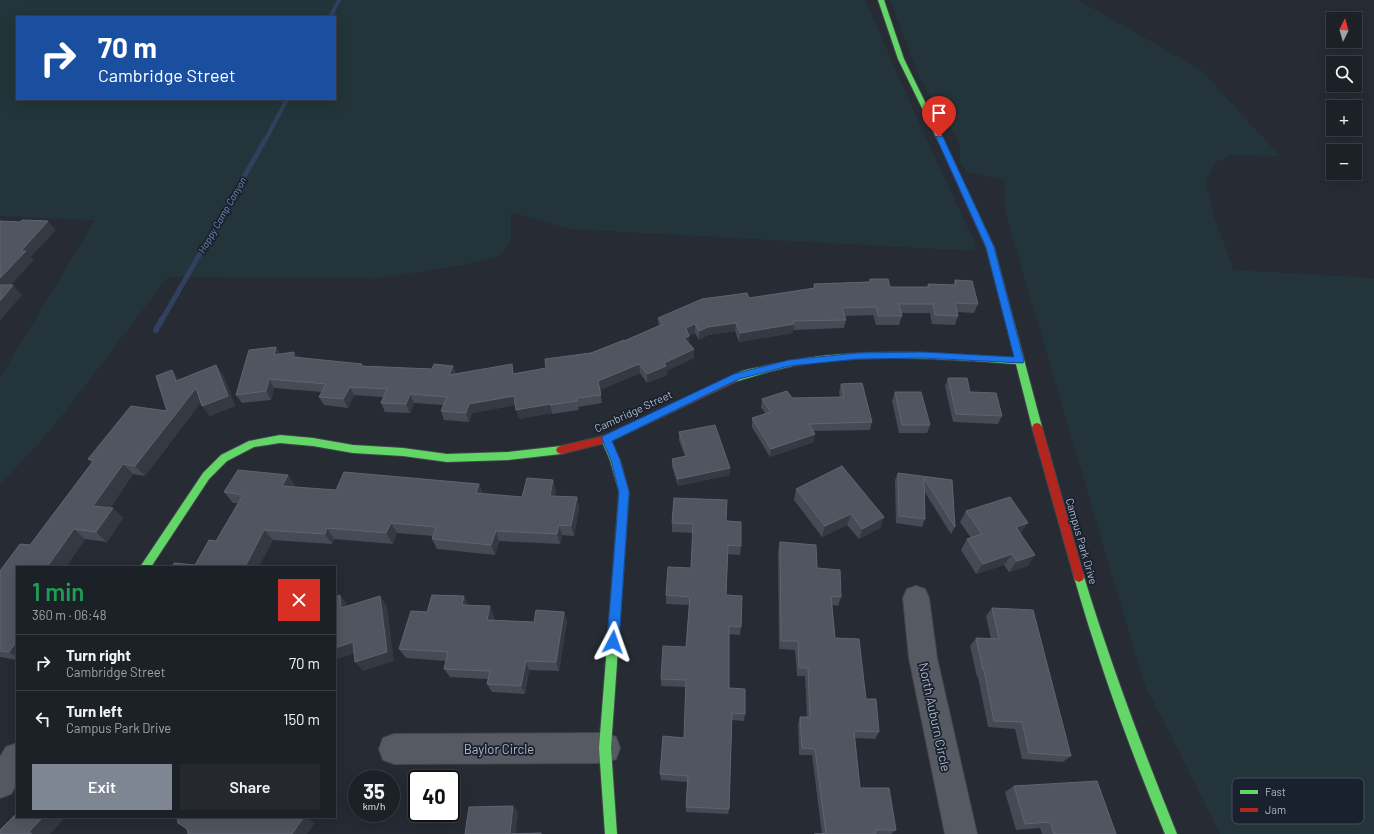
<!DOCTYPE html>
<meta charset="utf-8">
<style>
body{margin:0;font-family:Barlow,sans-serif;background:#25282f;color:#f1f3f6;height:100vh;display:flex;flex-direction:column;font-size:15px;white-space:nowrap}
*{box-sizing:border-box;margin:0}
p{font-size:13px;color:#a0a3a7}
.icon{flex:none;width:22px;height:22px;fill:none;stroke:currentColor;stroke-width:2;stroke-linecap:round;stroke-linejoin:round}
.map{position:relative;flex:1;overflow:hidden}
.panel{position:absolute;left:16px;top:566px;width:320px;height:252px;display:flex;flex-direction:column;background:#1c2027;border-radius:0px;box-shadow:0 4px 16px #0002,0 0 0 1px #3a3e44}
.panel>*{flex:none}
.hud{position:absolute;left:16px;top:16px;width:320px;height:84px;border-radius:0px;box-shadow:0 4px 16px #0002,0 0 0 1px #3a3e44;background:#1a4fa0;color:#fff;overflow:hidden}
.needle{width:26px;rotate:5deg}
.buttons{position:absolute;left:1326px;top:12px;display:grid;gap:8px}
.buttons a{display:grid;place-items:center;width:36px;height:36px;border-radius:0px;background:#1c2027;box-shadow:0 4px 16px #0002,0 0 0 1px #3a3e44;font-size:20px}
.speed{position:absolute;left:348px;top:770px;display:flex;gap:8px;font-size:20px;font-weight:700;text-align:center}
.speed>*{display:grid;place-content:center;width:52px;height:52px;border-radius:50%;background:#1c2027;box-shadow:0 4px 16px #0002,0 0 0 1px #3a3e44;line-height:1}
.speed small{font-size:10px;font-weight:400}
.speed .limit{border:2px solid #111;border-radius:6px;background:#fff;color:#111}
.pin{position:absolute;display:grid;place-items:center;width:34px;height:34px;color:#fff;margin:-41px -17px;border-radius:50% 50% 50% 0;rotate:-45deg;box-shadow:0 0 4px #0007}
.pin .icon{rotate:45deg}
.me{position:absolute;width:44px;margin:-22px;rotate:4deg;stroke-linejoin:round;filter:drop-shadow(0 0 3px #0008)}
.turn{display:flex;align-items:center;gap:14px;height:84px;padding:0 16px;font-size:18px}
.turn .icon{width:52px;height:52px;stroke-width:2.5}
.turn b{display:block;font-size:28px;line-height:34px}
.round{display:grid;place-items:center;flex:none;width:42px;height:42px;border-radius:0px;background:#25282f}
.headline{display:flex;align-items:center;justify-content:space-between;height:68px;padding:0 16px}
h1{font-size:24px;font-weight:600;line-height:30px;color:#1e9e55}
.action{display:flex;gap:8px;margin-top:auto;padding:8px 16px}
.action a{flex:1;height:46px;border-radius:0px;background:#7e8694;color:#fff;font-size:16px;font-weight:600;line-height:46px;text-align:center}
.action a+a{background:#25282f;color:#f1f3f6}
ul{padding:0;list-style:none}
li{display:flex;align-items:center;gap:12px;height:56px;padding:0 16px;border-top:1px solid #3a3e44}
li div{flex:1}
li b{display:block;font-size:15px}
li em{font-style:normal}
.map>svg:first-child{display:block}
.green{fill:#23353a;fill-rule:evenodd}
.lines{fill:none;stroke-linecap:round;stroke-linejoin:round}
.stream-far2{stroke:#30405d;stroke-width:4}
.stream-far1{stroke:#30405d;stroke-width:5}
.stream{stroke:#30405d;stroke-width:6}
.street-casing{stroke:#42464d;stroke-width:2}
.fast-casing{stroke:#42464d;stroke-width:2}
.jam-casing{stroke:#42464d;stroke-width:2}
.street{fill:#565a63;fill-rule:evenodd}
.fast{fill:#63d668;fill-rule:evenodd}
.jam{fill:#b3261e;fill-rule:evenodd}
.wall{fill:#454a54}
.shaded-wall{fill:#343942}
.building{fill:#505660;stroke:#5f6570}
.route{fill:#1a73e8;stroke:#114b97}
.labels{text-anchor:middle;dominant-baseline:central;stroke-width:3.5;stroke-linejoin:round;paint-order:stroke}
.far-water-label{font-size:10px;font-style:italic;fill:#748bb2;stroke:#19212f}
.street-label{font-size:11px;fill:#aeb7c7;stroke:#19212f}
.near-street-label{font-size:13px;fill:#aeb7c7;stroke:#19212f}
.key{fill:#19212f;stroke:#464e5d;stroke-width:1}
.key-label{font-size:11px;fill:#aeb7c7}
</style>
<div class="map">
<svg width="1374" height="834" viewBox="0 0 1374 834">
<rect width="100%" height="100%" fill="#262b34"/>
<path class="green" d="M0,0H865L925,136L975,243V251L570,229L511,212V242L498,257L462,265L380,278L168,277L54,426L0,485V376L4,371L95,220L0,216ZM17,17H335V99H17Z
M890,0H1078L1200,69L1280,156L1232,155L1216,162L1206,181L1214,217L1234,270L1374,278V834H1220L1144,683L1013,239L1005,209V180L967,172L960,162V146L953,131L920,79Z"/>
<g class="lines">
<path class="stream-far2" d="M330,17L339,0
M265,141L287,99"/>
<path class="stream-far1" d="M162,320L265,140"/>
<path class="stream" d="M156,330L162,319"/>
<defs>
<path id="street" d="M916,586L925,589L929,598L937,658L977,834H945L909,658L903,598L907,589Z
M605,733L616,737L620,748L616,759L605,763L394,764L383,760L379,749L383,738L394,734Z
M17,743V784L11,794L0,798V757L6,747Z"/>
<path id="fast" d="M878,0H884L904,59L948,149L994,247L1042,427L1040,430H1034L1032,427L1016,364C944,359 871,353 798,365C776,369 755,376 734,382L730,379C735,371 751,369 760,367C844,346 929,352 1015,358L986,247L942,149L898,59Z
M280,435L313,438L353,445L403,448L447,454L508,452L561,446L564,447L566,450L564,453L561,454L508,460L447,462L403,456L353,453L313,446L280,443L254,447L227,461L209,479L151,567H140L203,473L221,455L249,441Z
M606,435L609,436L620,460L629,492L611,748L617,834H605L599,748L619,492L610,460L601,439L603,436Z
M1079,572L1083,574L1084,577C1111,665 1143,750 1177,834H1165C1130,750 1099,664 1074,577L1075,574Z"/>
<path id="jam" d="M734,376L738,379L737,381L609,442L561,454L558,453L556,450L558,447L561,446L604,436Z
M1037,423L1040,424L1042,427L1084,577L1083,580L1079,582L1075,580L1074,577L1032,427L1034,424Z"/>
</defs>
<use href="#street" class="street-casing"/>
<use href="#fast" class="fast-casing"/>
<use href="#jam" class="jam-casing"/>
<use href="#street" class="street"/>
<use href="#fast" class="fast"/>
<use href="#jam" class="jam"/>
</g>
<path class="wall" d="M870,279L890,287H927L928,284L953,285L955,280L978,304L974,313L957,312L958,316L955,325L932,324L930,313H901L902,316L899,325H876L873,315L845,316L846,320L844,328L793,330V333L739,342L735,331L708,335L699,340L695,333L689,336V343L694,349V358L666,371L667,375L647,383L640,373L600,390L602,403L578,407L579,410L552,414V413L519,419L516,405L472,413L469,422L444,420L441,411L443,405L414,403L410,413L385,412L381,403L383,397L354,395L348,408L324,405L319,397L322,392L274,388L271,400L242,403L236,395L276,347L280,354L294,352L298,358L363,366L432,369L453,366L456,374H514L546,368L624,341L659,326L658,318L749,298L813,289L814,284L869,282Z
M223,375L235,406L210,416L202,406L201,402L145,476L133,474L110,508L123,518L107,542L85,539L66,567H17V660L0,657V571L30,545L92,463L88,459L167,411L179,379Z
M948,378L970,392L1002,416L998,424L953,422L945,386Z
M841,384L872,422L870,430L814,431V442L770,457L752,427V418L766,414L761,407L762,399L840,397L839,392Z
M895,392L930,425L927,433H899L892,401Z
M679,432L730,468V475L678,486L672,467V459L685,457L679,440Z
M898,473L952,480L955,527L951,534L924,491L925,519L922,527L896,523L895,480Z
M288,475L295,486V487L336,490L479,484L483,494L522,497L556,490L555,496L577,497L579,508L574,536L562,535L560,544L499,541L495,555L437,549L432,539L433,536L397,533L393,544L334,539L332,544L273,540L195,565L216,541L238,503H233L224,492Z
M796,489L884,517L880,528L859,539L847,525L822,537L794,500Z
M966,511L1021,533L1020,534L1028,566L1009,572L1004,565L976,574L961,550L967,539L971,538L960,522Z
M726,521L741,546L740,555L728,554L726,595L741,627L740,635L729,634V688L745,714L744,721L732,720L729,809L728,814L686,812L687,782L661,780L660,774L684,738L686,687L661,686V679L686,647L689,605L666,604V595L691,568L693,533L672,532V523Z
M780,542L817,568L841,597L838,606L832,605L835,638L866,699L879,732L875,739L855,738L860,788L896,830L891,834H814H822L812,755H799L798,724L800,717H807L805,676H797L795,650L779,649L778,552Z
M464,596L469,606L494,616V620L534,622L564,612L567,621L559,671L529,670L525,694L492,692L487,684L488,679L450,677L444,669L446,661L406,658L399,649L427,612Z
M992,608L1071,756L1063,762L1022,759L1015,729L988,727L978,677H977L970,646L976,638L991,639L986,616Z
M1014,786L1116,834H1042L1040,828L1016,830L1005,792Z"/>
<path class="shaded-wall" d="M48,221L56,230L31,257L34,260L2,295L0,292V278L21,251Z
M13,285L22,295L0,321V301Z
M736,323L735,331L708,335L699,340V331L708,327Z
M695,324V333L689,336V345L684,338L686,328Z
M794,324L793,333L739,342L740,333Z
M276,347L281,356L274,355Z
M694,349V358L666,371L667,375L647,383V374L664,363Z
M294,352L299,361L293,357Z
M639,364L640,373L600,390L598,381Z
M216,365L223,375L235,406L210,416L202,406Z
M453,366L456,374L449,375Z
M172,370L180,381H176Z
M269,379L274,388L271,400L266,391Z
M350,387L354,395L348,408L343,399Z
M196,388L204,398L145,476L135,466Z
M410,394L414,403L410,413L406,404Z
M514,396L517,405L472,413L469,422L466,413L469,404Z
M550,404L552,413L519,419L516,410Z
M815,434L814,442L770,457L771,449Z
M123,464L133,474L104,516L93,506Z
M730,468V475L678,486V479Z
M288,475L295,486L290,497L282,486Z
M553,480L556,490L553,506L550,496Z
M479,484L483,494L476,493Z
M577,497L579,508L574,536L571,526Z
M113,508L123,518L107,542L96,532Z
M851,514L847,525L822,537L825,526Z
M884,517L880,528L859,539L862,529Z
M391,523L397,533L393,544L386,533Z
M1028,523L1021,533L1009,538L1016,527Z
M559,525L562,535L560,544L557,534Z
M327,528L334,539L332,544L325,534Z
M74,529L85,539L66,567H47Z
M264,530L273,540L259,567H245Z
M496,531L499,541L495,555L491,545Z
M1012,554L1004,565L976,574L983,564Z
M1035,555L1028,566L1009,572L1017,561Z
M340,595L348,605L349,618L341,608Z
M380,596L387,606L394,661L363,671L355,662Z
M464,596L469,606L462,605Z
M490,606L494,616L492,629L487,620Z
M564,612L567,621L559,671L556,662Z
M17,641V657L9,652Z
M353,642L361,651L335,660V648Z
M526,661L529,670L525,694L521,686Z
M513,806L518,812L516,834H511Z
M43,817H63L65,818L50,834H32L29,832Z
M304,817H306L315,823L307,834H292Z"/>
<path class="building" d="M22,220L48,221L21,251H26L0,278V221L20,222Z
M870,279H888L890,287H929L928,284L956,285L955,280L972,281L978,304L955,303L958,316L935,315L933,304H899L902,316H878L876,307L842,308L846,320L793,321L794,324L740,333L736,323L708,327L699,331L695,324L686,328L689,336L684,338L694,349L664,363L666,366L647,374L639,364L598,381L601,395L577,398V401L550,405V404L516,410L514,396L469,404L466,413L441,411L447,397L410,394L406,404L381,403L387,389L350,387L343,399L319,397L326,384L269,379L266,391L236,395L249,350L276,347L274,355L294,352L293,357L362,364L361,366L432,369L434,364L453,366L449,375L512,364L513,374L546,368L545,359L591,353L624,340V341L663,324L658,318L702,299L747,293L749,298L815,288L814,284L870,282Z
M0,285H13L0,301Z
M216,365L228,396L202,406L196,388L135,466L123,464L93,506L113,508L96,532L74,529L47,567H17V641L9,652L0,651V571L20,544L30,545L94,460L88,459L131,406L167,411L156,376L172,370L176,381Z
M948,378H967L970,392L996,393L1002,416L956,414Z
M862,383L872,422L809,424L815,434L771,449L752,418L771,412L762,399L787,391L792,398L844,397L841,384Z
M895,392H921L930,425H902Z
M715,425L730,468L678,479L672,459L687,456L679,432Z
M842,466L884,517L862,529L851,514L825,526L796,489Z
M238,470L288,475L282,486L336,490L344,472L479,484L476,493L522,497L527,478L553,480L550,496L577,497L571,526L559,525L557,534L496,531L491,545L432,539L436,527L391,523L386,533L327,528L325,534L264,530L245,567H172L174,563L195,565L209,540L216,541L243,495L224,492Z
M898,473L952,480L955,527L924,478L925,519L899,516Z
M1010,497L1028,523L1016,527L1035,555L1017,561L1012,554L983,564L967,539L982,534L966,511Z
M674,498L727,500L726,521L741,522V546L728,545L726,595L742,596L741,627L729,626V688L745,689V714L732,713L729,809L686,807L688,776L660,774L663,736L684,738L686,680L661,679L663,646L686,647L690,597L666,595L668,567L691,568L693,524L672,523Z
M780,542L816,545L817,568L840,570L841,597L831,596L835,638L859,639L866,699H876L879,732L854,731L860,788H889L896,830H875L876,834H814H826L815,749L802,748L800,717H810L808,668H799L798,641H781Z
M340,595L341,608L380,596L387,652L355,662L353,642L335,648V597Z
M432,595L464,596L462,605L490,606L487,620L534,622L536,610L564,612L556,662L526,661L521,686L487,684L490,671L444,669L448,652L399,649L411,611L427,612Z
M992,608L1033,610L1071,756L1029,753L1022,722L994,721L984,670H983L976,638L999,639Z
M1097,781L1116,834H1054L1050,822L1025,824L1014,786Z
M513,806L510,834L541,833V834H465L469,807Z
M17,813V817H43L29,832L32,834H0V830Z
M177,817H304L292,834H188L187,829L178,823Z"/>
<path class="route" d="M937,136L943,137L994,247L1024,361L1023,363L922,358L858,359L789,366L739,379L612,441L620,460L629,492L619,642L617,646L613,648L609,646L607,642L619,492L611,460L602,439L603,436L734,374L789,360L858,353L922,352L1014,357L986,247L936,137Z"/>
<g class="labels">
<g class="far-water-label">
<text transform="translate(222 215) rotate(-60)">Happy Camp Canyon</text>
</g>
<g class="street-label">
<text transform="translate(633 411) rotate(-25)">Cambridge Street</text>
<text transform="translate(1082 541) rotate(74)">Campus Park Drive</text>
</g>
<g class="near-street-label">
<text transform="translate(935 717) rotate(78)">North Auburn Circle</text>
<text x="499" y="749">Baylor Circle</text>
</g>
</g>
<rect x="1232" y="778" width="132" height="46" rx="6" class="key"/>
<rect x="1240" y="790" width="18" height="4" fill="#63d668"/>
<rect x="1240" y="808" width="18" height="4" fill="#b3261e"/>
<g class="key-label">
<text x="1265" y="796">Fast</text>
<text x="1265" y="814">Jam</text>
</g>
</svg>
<div class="buttons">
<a><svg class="needle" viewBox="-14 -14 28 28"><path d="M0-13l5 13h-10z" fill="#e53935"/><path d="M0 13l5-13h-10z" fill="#a0a3a7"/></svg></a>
<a><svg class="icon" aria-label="search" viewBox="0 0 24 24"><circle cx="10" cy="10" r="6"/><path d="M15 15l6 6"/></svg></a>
<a>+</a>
<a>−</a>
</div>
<div class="speed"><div>35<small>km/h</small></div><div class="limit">40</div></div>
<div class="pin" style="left:939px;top:137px;background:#d93025"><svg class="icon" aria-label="arrive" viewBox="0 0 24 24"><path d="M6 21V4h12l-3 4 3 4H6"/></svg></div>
<svg class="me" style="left:613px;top:642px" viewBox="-20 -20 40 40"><path d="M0-17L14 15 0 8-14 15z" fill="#1a73e8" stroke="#fff" stroke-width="4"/></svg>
<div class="hud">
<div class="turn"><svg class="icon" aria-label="right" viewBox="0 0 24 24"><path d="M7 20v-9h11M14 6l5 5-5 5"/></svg><div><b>70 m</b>Cambridge Street</div></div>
</div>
<section class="panel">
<div class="headline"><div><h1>1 min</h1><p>360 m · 06:48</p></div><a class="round" style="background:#d93025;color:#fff"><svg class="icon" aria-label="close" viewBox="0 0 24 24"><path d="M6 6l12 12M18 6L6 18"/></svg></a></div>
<ul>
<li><svg class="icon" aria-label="right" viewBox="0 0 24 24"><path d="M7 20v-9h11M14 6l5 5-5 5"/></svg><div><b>Turn right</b><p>Cambridge Street</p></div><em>70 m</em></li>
<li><svg class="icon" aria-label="left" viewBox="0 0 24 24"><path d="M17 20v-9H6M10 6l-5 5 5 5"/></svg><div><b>Turn left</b><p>Campus Park Drive</p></div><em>150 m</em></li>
</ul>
<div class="action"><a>Exit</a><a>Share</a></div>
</section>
</div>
